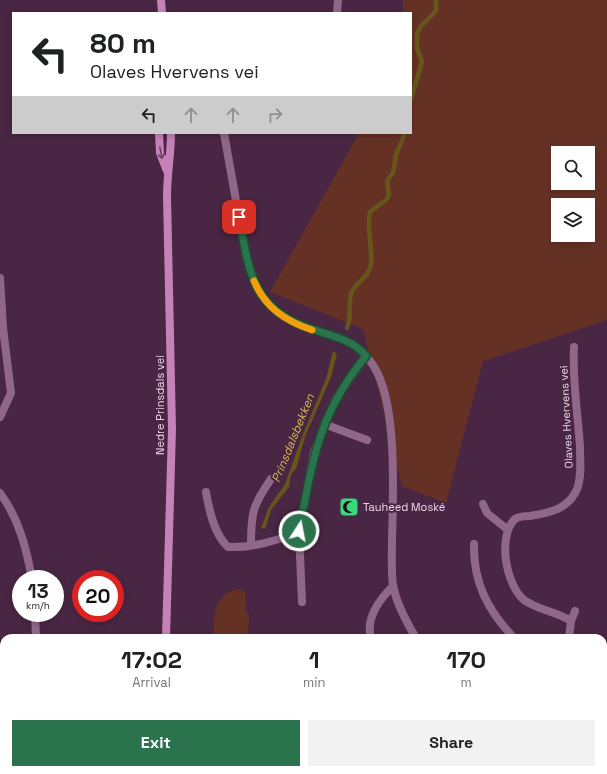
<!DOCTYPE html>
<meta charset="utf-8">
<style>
body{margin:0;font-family:"Space Grotesk",sans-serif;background:#f2f2f2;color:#202124;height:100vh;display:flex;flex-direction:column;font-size:15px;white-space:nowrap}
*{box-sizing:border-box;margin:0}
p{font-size:13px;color:#757577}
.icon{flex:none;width:22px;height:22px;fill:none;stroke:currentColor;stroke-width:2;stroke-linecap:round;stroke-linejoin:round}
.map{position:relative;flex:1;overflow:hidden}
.details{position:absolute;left:0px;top:634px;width:607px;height:140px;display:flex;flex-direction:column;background:#fff;border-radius:12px 12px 0 0;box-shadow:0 2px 6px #0003}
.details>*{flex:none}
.top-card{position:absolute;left:12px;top:12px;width:400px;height:122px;border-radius:0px;box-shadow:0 2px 6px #0003;background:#fff;color:#202124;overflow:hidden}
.fabs{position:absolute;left:551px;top:146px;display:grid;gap:8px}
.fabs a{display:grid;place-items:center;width:44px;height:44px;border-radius:0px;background:#fff;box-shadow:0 2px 6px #0003;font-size:20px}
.speed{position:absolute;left:12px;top:570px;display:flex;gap:8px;font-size:20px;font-weight:700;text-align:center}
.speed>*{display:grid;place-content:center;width:52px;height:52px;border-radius:50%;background:#fff;box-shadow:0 2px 6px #0003;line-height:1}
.speed small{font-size:10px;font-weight:400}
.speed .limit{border:6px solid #d22;background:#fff;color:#111}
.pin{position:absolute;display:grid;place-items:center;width:34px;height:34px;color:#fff;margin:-17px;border-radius:8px;box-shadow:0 2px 6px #0006}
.me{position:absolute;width:44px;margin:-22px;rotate:11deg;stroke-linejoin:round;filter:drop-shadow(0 0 3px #0008)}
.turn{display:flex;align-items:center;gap:14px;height:84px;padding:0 12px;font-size:18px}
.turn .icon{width:52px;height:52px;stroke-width:2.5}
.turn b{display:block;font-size:28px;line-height:34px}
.lanes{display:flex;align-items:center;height:38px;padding:0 12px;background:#0003;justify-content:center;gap:20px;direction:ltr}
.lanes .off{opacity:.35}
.eta{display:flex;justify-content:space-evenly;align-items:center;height:68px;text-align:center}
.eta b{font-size:24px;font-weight:600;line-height:28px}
.button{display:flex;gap:8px;margin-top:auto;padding:8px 12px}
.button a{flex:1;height:46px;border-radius:0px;background:#2b734d;color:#fff;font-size:16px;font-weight:600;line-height:46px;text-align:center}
.button a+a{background:#f2f2f2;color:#202124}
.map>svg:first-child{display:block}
.green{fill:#663125;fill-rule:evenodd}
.water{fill:#67561a}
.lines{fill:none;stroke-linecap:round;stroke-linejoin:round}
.stream{stroke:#67561a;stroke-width:4.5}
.service{stroke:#916789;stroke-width:8}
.minor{stroke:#916789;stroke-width:8}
.secondary{stroke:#c582b9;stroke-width:8}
.oneway{stroke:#6e4266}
.route-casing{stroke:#1c4b32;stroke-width:10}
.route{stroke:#2b734d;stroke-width:7}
.slow{stroke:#f59e0b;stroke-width:7}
.labels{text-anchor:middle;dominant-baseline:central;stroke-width:4;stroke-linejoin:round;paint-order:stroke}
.street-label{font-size:11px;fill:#edd6e8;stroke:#492643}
.poi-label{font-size:11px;fill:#edd6e8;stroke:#492643;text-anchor:start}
.water-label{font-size:12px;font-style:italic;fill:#dabc50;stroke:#492643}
</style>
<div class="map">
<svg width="607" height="774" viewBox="0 0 607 774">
<rect width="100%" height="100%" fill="#492643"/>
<path class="green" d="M403,0H607V320L483,361L446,503L402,486L363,329L270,292L359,133H411V13H403ZM558,153H588V183H558ZM558,205H588V235H558Z
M240,589L245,592L246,612L249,615L248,638H213C215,615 212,593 240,589Z
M253,770H341L340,774H254Z"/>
<path class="water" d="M333,351L337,354L331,377L305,437L296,469L291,474L289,487L271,510L265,529L261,528L269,507L285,484L303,434L326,379Z"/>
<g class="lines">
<path class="stream" d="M411,99L422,62L417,48V34L421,26L436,11V0
M347,328C352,317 348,305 351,294C355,282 369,278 371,264C373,247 366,228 370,212L387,199L389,194L387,181L393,173L396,155L405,133"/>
<path class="service" d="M0,278L3,328L11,393L0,417
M324,424L367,440
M206,492C209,510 214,534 228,547C251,548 278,541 299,531
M483,504L487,513L508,530
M251,544C251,512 253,505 271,479
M474,544C473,582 488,611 514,638
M302,602L299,531L314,452L335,400L366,356
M571,621C557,612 538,610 524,600C506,585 497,536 515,519C519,516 525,516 530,516C549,513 569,509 577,489C582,477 580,460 580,447C578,414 572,380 574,347
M371,638C365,618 380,599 393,586
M569,638L571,621L575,611
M603,716L607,717
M603,766L607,765
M422,774L424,770"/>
<path class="minor" d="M337,13L338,0
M224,133L246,257C250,270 254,284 262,296C294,343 352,319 378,374C397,415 393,495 392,540C392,554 391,571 393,585C396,603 407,623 416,638
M0,493C19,519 26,547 32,579
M35,613L36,638
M12,774L17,770"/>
<path class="secondary" d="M161,0L162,13
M159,133L160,153L167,171
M166,638L172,429L167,196C167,174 171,154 171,133
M153,774L154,770"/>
</g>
<defs><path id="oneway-shaft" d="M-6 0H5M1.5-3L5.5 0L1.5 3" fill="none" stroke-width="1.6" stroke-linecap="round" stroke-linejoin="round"/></defs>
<use class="oneway" href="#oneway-shaft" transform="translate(161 153) rotate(79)"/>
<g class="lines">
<defs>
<path id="route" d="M239,217C250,277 253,312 318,331C336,337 354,341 366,356C318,414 313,460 299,531"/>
</defs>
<use href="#route" class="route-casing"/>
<use href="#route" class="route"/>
<path class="slow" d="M254,281C265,307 285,321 312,330"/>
</g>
<defs>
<symbol id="mosque-square" viewBox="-11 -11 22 22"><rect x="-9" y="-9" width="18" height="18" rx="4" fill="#39d87f" stroke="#492643"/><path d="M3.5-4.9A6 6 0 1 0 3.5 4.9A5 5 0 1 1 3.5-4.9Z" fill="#111"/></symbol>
</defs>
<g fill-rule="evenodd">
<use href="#mosque-square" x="338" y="496" width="22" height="22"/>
</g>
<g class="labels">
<g class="street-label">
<text transform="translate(160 405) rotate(-90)">Nedre Prinsdals vei</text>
<text transform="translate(566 417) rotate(-93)">Olaves Hvervens vei</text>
</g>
<g class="poi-label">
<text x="363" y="507">Tauheed Moské</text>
</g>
<g class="water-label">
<text transform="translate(293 438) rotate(-68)">Prinsdalsbekken</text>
</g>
</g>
</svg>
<div class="fabs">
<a><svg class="icon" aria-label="search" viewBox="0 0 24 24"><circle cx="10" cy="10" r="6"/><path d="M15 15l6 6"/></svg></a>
<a><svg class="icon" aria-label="layers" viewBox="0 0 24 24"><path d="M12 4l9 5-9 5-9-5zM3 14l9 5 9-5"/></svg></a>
</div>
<div class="speed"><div>13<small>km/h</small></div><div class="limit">20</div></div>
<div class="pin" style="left:239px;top:217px;background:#d93025"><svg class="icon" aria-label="arrive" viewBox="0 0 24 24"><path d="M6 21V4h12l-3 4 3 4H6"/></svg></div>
<svg class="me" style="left:299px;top:531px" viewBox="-20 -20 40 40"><circle r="17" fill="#2b734d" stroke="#fff" stroke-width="3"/><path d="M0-11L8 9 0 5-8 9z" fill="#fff"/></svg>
<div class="top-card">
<div class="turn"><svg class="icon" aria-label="left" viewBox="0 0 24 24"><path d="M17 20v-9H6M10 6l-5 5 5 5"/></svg><div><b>80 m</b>Olaves Hvervens vei</div></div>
<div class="lanes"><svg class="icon" aria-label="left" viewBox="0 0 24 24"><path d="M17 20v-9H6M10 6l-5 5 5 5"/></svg><svg class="icon off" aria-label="ahead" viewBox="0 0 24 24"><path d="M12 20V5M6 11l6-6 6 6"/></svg><svg class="icon off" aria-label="ahead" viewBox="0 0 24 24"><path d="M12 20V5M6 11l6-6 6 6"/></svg><svg class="icon off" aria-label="right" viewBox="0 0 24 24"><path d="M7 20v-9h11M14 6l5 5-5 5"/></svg></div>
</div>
<section class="details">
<div class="eta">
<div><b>17:02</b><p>Arrival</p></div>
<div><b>1</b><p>min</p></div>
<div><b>170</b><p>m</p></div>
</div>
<div class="button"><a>Exit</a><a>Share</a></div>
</section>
</div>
